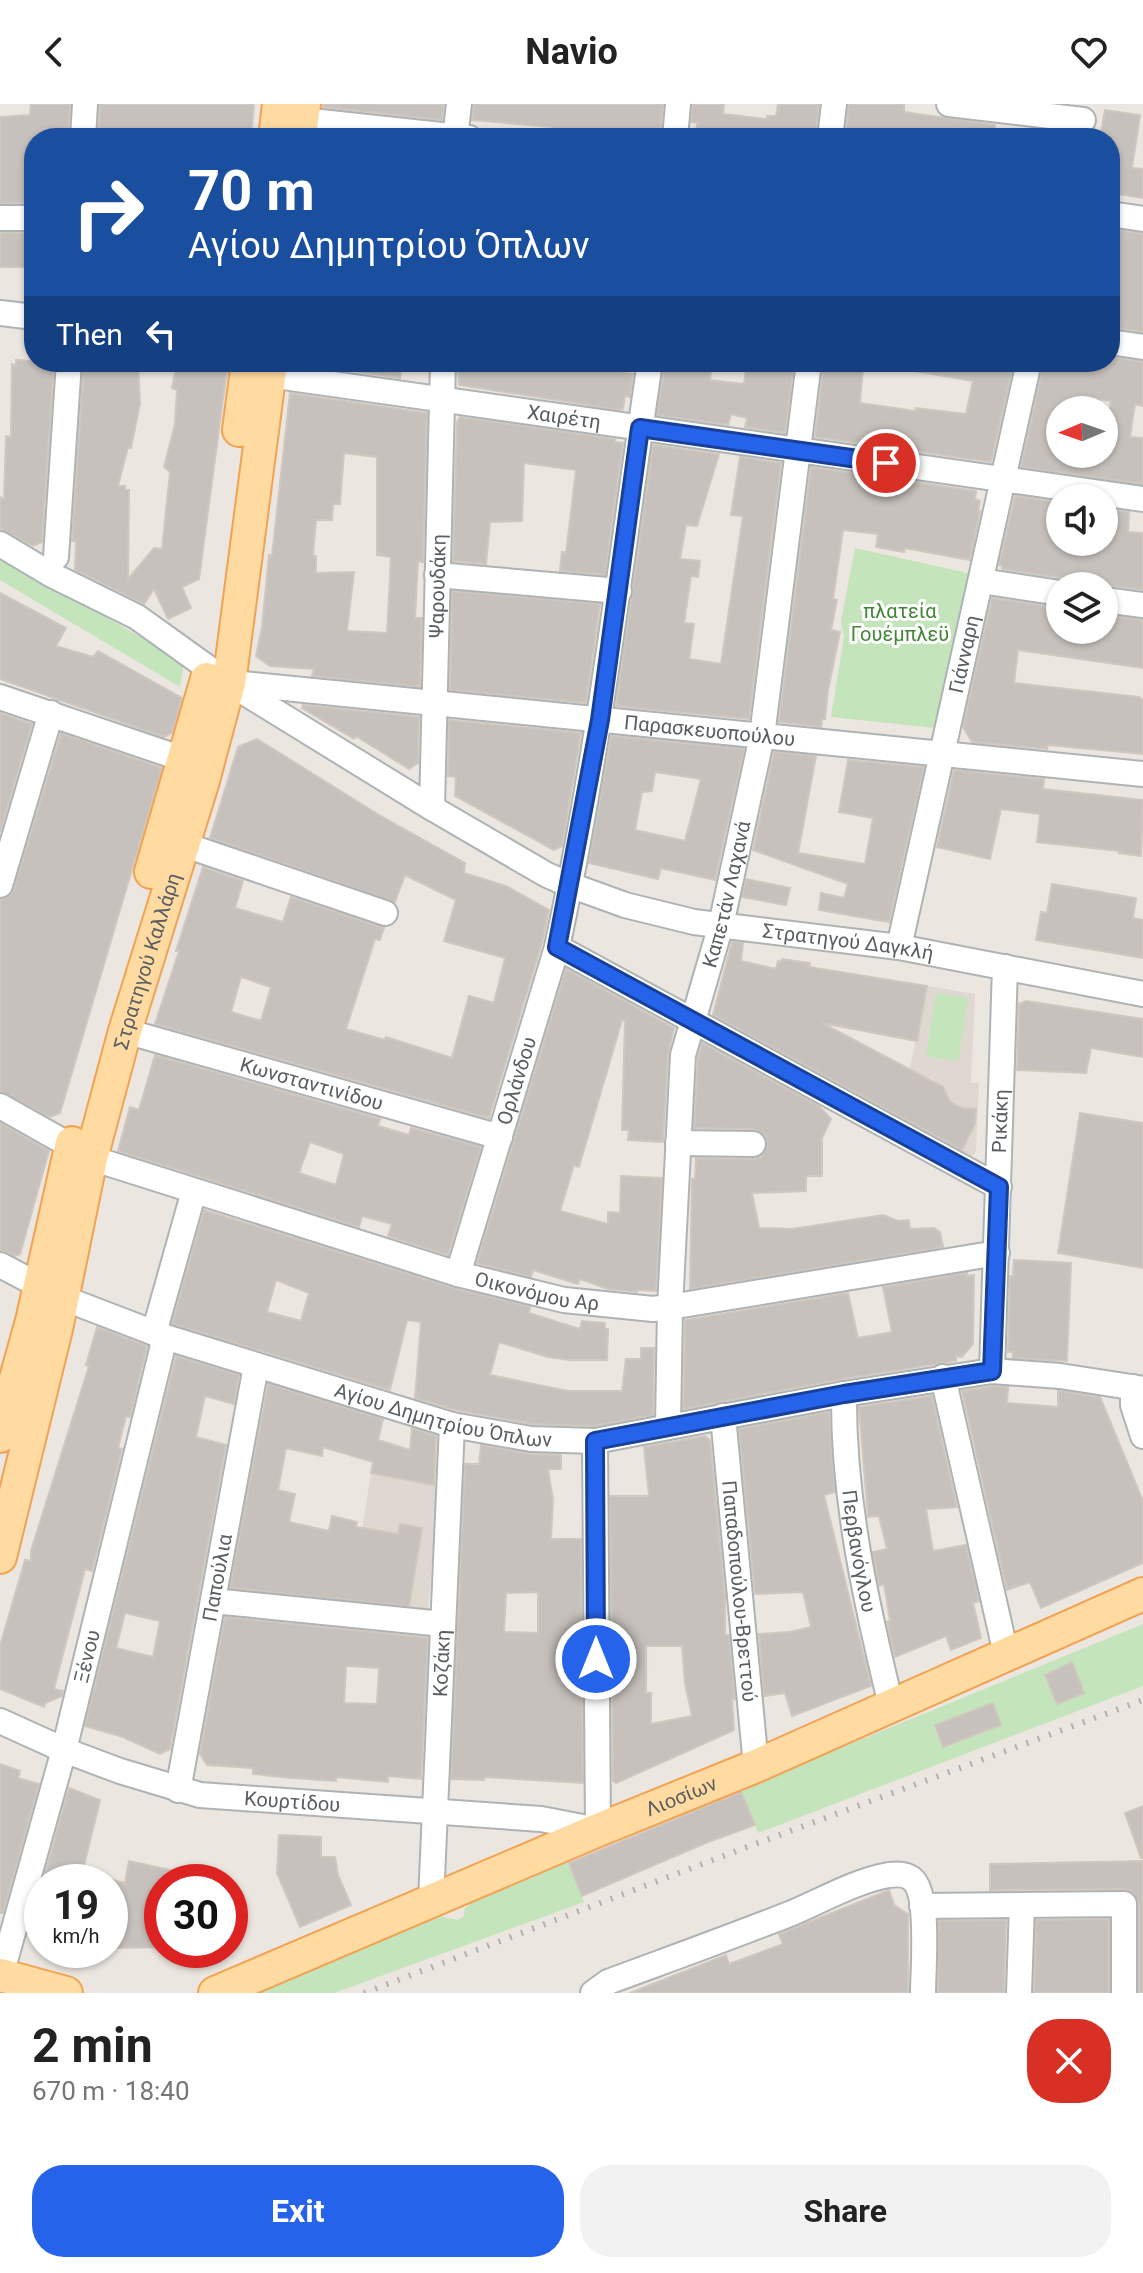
<!DOCTYPE html>
<meta charset="utf-8">
<style>
body{margin:0;font-family:Roboto,sans-serif;background:#f2f2f2;color:#222;height:100vh;display:flex;flex-direction:column;font-size:30px;white-space:nowrap}
*{box-sizing:border-box;margin:0}
p{font-size:26px;color:#767676}
.icon{flex:none;width:44px;height:44px;fill:none;stroke:currentColor;stroke-width:2;stroke-linecap:round;stroke-linejoin:round}
.map{position:relative;height:1889px;overflow:hidden}
.panel{display:flex;flex-direction:column;background:#fff;flex:1}
.panel>*{flex:none}
.banner{position:absolute;left:24px;top:24px;width:1096px;height:244px;border-radius:32px;box-shadow:0 2px 6px #0004;background:#1a4fa0;color:#fff;overflow:hidden}
.needle{width:52px;rotate:268deg}
.tools{position:absolute;left:1046px;top:292px;display:grid;gap:16px}
.tools a{display:grid;place-items:center;width:72px;height:72px;border-radius:50%;background:#fff;box-shadow:0 2px 6px #0004;font-size:40px}
.speed{position:absolute;left:24px;top:1760px;display:flex;gap:16px;font-size:40px;font-weight:700;text-align:center}
.speed>*{display:grid;place-content:center;width:104px;height:104px;border-radius:50%;background:#fff;box-shadow:0 2px 6px #0004;line-height:1}
.speed small{font-size:20px;font-weight:400}
.speed .limit{border:12px solid #d22;background:#fff;color:#111}
.pin{position:absolute;display:grid;place-items:center;width:68px;height:68px;color:#fff;margin:-34px;border:4px solid #fff;border-radius:50%;box-shadow:0 2px 8px #0007}
.me{position:absolute;width:88px;margin:-44px;rotate:0deg;stroke-linejoin:round;filter:drop-shadow(0 0 6px #0008)}
.turn{display:flex;align-items:center;gap:28px;height:168px;padding:0 32px;font-size:36px}
.turn .icon{width:104px;height:104px;stroke-width:2.5}
.turn b{display:block;font-size:56px;line-height:68px}
.then{display:flex;align-items:center;height:76px;padding:0 32px;background:#0003;gap:16px;font-size:30px}
.round{display:grid;place-items:center;flex:none;width:84px;height:84px;border-radius:32px;background:#f2f2f2}
.head{display:flex;align-items:center;justify-content:space-between;height:136px;padding:0 32px}
h1{font-size:48px;font-weight:700;line-height:60px}
.action{display:flex;gap:16px;margin-top:auto;padding:16px 32px}
.action a{flex:1;height:92px;border-radius:32px;background:#2563eb;color:#fff;font-size:32px;font-weight:700;line-height:92px;text-align:center}
.action a+a{background:#f2f2f2;color:#222}
header{display:flex;justify-content:space-between;align-items:center;height:104px;padding:0 32px;background:#fff;font-size:36px;font-weight:700}
.map>svg:first-child{display:block}
.education{fill:#ded8d1}
.green{fill:#c4e4bb}
.building{fill:#c7c1bd;stroke:#d0c7be;stroke-width:2;fill-rule:evenodd}
.lines{fill:none;stroke-linecap:round;stroke-linejoin:round}
.minor-casing{stroke:#aeb3b6;stroke-width:28}
.major-casing{stroke:#f1a253;stroke-width:36}
.minor{stroke:#fff;stroke-width:24}
.major{stroke:#ffdba1;stroke-width:32}
.rail{stroke:#afb0b1;stroke-width:6;stroke-dasharray:2 10;stroke-linecap:butt}
.route-casing{stroke:#184099;stroke-width:20}
.route{stroke:#2563eb;stroke-width:14}
.labels{text-anchor:middle;dominant-baseline:central;stroke-width:6;stroke-linejoin:round;paint-order:stroke}
.street-label{font-size:20px;fill:#585e61;stroke:#fff}
.park-label{font-size:20px;fill:#428534;stroke:#fff}
</style>
<header><svg class="icon" aria-label="back" viewBox="0 0 24 24"><path d="M15 5l-7 7 7 7"/></svg>Navio<svg class="icon" aria-label="heart" viewBox="0 0 24 24"><path d="M12 20l-8-8c-3-5 5-10 8-4 3-6 11-1 8 4z"/></svg></header>
<div class="map">
<svg width="1143" height="1889" viewBox="0 0 1143 1889">
<rect width="100%" height="100%" fill="#ece6e0"/>
<path class="education" d="M927,882L975,890L971,979H979L976,1048L966,1057L845,991L859,967L909,969Z
M371,1369L438,1382L428,1508L350,1502Z"/>
<path class="green" d="M855,444L972,470L935,624L831,613L844,533L841,517Z
M0,452L184,558L180,583L0,476Z
M936,889L968,894L958,957L926,952Z
M1143,1520V1582L758,1729L740,1685Z
M568,1758L584,1798L334,1889H255L434,1811L458,1816L464,1812L465,1804L474,1798Z"/>
<path class="building" d="M31,0H70L68,34H34V99H0V13L30,11Z
M100,0H254L251,34H98Z
M323,0H444L442,16L323,3Z
M474,0H663L660,34L588,31L551,26V23L472,16Z
M693,0H724L723,10L767,15V12H776L778,0H819L815,34L696,33L697,19L691,18Z
M849,0H904V8L995,21L994,34H845Z
M1105,6L1140,11L1132,64L1143,65V94L1110,89V34H1100Z
M1110,125L1143,130V228L1110,223V188L1112,189L1119,155L1110,153Z
M0,129H34V163H0Z
M1110,253L1143,258V302L1135,300L1130,333L1143,334V380L1021,363L1044,258H1110ZM1079,292L1111,297L1104,350H1060V306H1076Z
M16,256L54,258L42,438L33,442L0,425V393L4,395L6,332L11,333L12,260L16,262Z
M84,258H138L140,300L131,344L128,343L118,382H125V386H129L128,475L154,444L162,445L170,368L164,363L175,320L177,286L172,284L177,258H228L199,475L182,483L191,504L168,515L154,485L144,500L75,466L76,437H72Z
M297,258H402L400,274Z
M458,258H604L603,265L633,270L630,293L625,292L623,305L620,306L459,281Z
M665,258H712L710,276L744,280L747,258H794L785,329L745,323L747,314L731,310L728,321L657,311Z
M824,258H850L849,262L863,263L860,299L915,307L916,304L966,310L973,277L914,267L915,258H1014L991,358L815,333Z
M290,289L427,309L423,458L418,457L415,514H422L420,583L312,572L314,565L270,562L256,552L262,523L269,451L272,452ZM344,349L377,353V451L391,453L387,529L347,527L354,468L316,469V452L313,451L316,416H332L333,400H340Z
M460,313L615,335V338L623,339L605,471L560,467L562,448L566,449L576,366L524,359L522,417L490,418L486,460L453,457L457,318Z
M653,341L719,350L697,422L686,421L680,455L700,457L698,473L691,472L684,519L694,520L689,555L721,560L743,412L731,411L740,353L781,359L749,615L616,602Z
M811,363L976,387L975,395L980,397L978,407H980L970,456L905,444L904,448L876,443L878,430L843,426L833,495L837,496L831,526L840,528L828,586L825,615H822L821,623L779,618Z
M1015,392L1060,398V438H1104V405L1129,408L1128,428L1143,429V486L1106,481L1080,482L1062,474L1002,465V462L999,461Z
M452,487L600,500L586,599L450,586Z
M0,489L66,524L56,542L93,553L98,547L182,594L172,629L164,633L0,575Z
M992,494L1060,504V526H1104V511L1143,516V564L1018,546L1014,579L1139,593L1143,596V650L1048,641L1047,645L972,638L963,623Z
M303,601L419,613L418,659L409,665L356,632L354,635L302,604Z
M0,609L32,620L0,728Z
M449,616L581,629L562,742L554,746L455,692L456,673L448,672Z
M61,629L162,664L60,1009L50,1013L0,987V796L10,792L14,785Z
M611,632L744,645L715,776L661,764L658,775L589,759ZM655,668L701,675L685,737L635,726L642,688L652,687Z
M257,635L379,711L465,759L464,769L506,782L549,806L543,835L489,1014L155,920L179,847H176L203,763L243,777L235,804L283,818L291,793L384,824L380,836L375,835L346,925L385,936L386,933L452,954L469,892L494,899L505,854L444,837L456,796L405,771L395,798L210,734L238,643ZM241,873L271,883L261,917L231,908Z
M774,648L816,652L798,749L865,760L873,714L839,708L848,656L924,663L889,818L819,806L821,789L844,794L848,780L753,746Z
M954,666L1044,675L1043,685L1143,696L1141,752L1119,749L1120,747L1037,738L1040,710L1001,705L990,755L937,743Z
M746,775L790,784L786,801L742,793Z
M1052,780L1136,794L1133,814L1143,816V854L1036,836L1041,808L1047,809Z
M732,838L743,839L741,857L776,865L778,857L781,858L782,855L810,859L809,863L927,882L917,937L822,919L943,983L950,998L962,1004L976,1005L975,1020L962,1046L713,911Z
M566,865L674,924L668,950L663,1038L628,1036L629,1026H622L625,917L622,916L579,1063L574,1061L560,1107L608,1120V1108L620,1109L621,1072L662,1074L656,1187L637,1186V1188L608,1185L580,1175L578,1180L533,1166L531,1173L477,1159Z
M1026,897L1143,915V953L1091,944L1086,969L1017,966L1019,900Z
M702,939L819,1002L831,1015L822,1034V1072H806V1087L752,1089L759,1124L792,1125L883,1111L898,1117L909,1116L910,1125L934,1124L940,1128L943,1143L690,1185L692,1075H695L696,1054L754,1055L761,1053L768,1041L766,1032L754,1025L694,1024L698,954Z
M155,951L380,1015L378,1022L409,1031L411,1024L481,1043L448,1151L388,1132L392,1120L362,1112L359,1123L118,1047L130,1003L139,1006ZM310,1038L344,1050L336,1081L299,1069Z
M1080,1009L1143,1019V1164L1058,1149Z
M0,1019L49,1047L20,1150L15,1152L0,1146Z
M204,1106L454,1184L530,1203L529,1209L580,1225L582,1217L605,1219V1225H608L607,1256H570L548,1253L499,1238L490,1271L568,1287H622L626,1255H641V1244H654L653,1311L594,1322L533,1320L456,1306L415,1294L421,1218L407,1216L390,1286L172,1220ZM276,1176L309,1189L301,1217L267,1208Z
M1014,1156L1071,1159L1067,1257L1013,1254V1248H1008L1010,1172H1013Z
M967,1169V1172L974,1171L973,1240L962,1253L956,1252V1257L842,1275L683,1305L685,1216L848,1189L858,1234L892,1228L883,1183Z
M97,1223L147,1242L130,1313L126,1312L118,1344L122,1345L92,1467L85,1465L54,1585L63,1587L62,1592L45,1599L44,1603L0,1585V1542L25,1456L31,1457V1447L89,1262L86,1261Z
M176,1252L239,1271L234,1300L205,1292L196,1333L226,1341L170,1645L160,1650L123,1633L85,1622ZM125,1509L160,1517L153,1553L116,1544Z
M268,1280L383,1315L378,1336L410,1346L412,1324L436,1332L434,1381L371,1369L373,1358L323,1343L322,1352L286,1344L278,1386L295,1390L289,1418L329,1427L332,1412L357,1418L356,1423L398,1430L400,1420L422,1424L409,1502L230,1484Z
M993,1282L1008,1283L1007,1299L1058,1303V1287L1100,1293L1143,1397V1459L1041,1504L1030,1478L1007,1486L962,1287Z
M932,1292L957,1403L926,1405L933,1447L966,1441L979,1497L973,1499L981,1534L951,1546L946,1532L895,1553L887,1518L890,1516L884,1480L879,1482L873,1448L887,1445L879,1412L868,1413L859,1303Z
M829,1308L835,1388L824,1391L871,1582L792,1612L785,1589L764,1592L759,1530L790,1528L811,1523L803,1488L755,1490L739,1325Z
M705,1332L710,1336L725,1491V1531H729L735,1595L732,1596L734,1626L616,1679L613,1677L610,1392H649L644,1343ZM646,1542H682L685,1579L692,1612L651,1620V1589H646Z
M481,1341L529,1350L561,1351V1365H548L553,1396L551,1435H581L583,1679L484,1673V1676L451,1675L465,1360H479ZM538,1488V1529L504,1528L506,1489Z
M225,1513L428,1534L421,1675L388,1672V1678L336,1673V1677L291,1674L253,1670V1664L207,1661L200,1650ZM346,1562L379,1564L377,1600L344,1599Z
M1072,1558L1084,1589L1057,1600L1045,1571Z
M993,1599L1001,1621L943,1643L935,1621Z
M0,1660L20,1667L18,1674L39,1680L3,1809H0Z
M69,1684L100,1696L80,1778H48L50,1772L45,1770Z
M741,1688L755,1721L708,1738L582,1792L569,1759Z
M1143,1702V1754H1141L1125,1709Z
M279,1731L321,1733V1753H335L338,1771L351,1801L300,1823L277,1769Z
M129,1757L193,1771L192,1778H162V1843L110,1844V1775L125,1779Z
M1143,1757V1889H1139V1800L1132,1787L1124,1785L990,1786V1760Z
M889,1786L894,1801L908,1810V1889H630L726,1851L729,1860L783,1840L779,1830Z
M1109,1815V1889H1034L1036,1816Z
M1006,1816L1004,1889H938L939,1817Z"/>
<g class="lines">
<defs>
<g id="minor">
<path d="M949,0L1083,16"/>
<path d="M302,16L469,34"/>
<path d="M83,34L85,0"/>
<path d="M455,34L459,0"/>
<path d="M675,34L678,0"/>
<path d="M830,34L834,0"/>
<path d="M1110,110L1143,115"/>
<path d="M0,114H34"/>
<path d="M0,209L34,213"/>
<path d="M1110,238L1143,243"/>
<path id="s1" d="M269,271L1143,395"/>
<path id="s2" d="M0,440L52,471L137,513L229,579L432,704L547,771L570,781L625,801L694,818L899,843L1143,890"/>
<path d="M56,453L69,258"/>
<path d="M437,471L619,487"/>
<path d="M981,477L1060,489"/>
<path d="M1104,496L1143,501"/>
<path id="s3" d="M234,579L1143,670"/>
<path d="M0,593L183,655"/>
<path id="s4" d="M432,704L443,258"/>
<path d="M182,740L385,809"/>
<path d="M0,781L51,609"/>
<path d="M557,843L999,1083"/>
<path id="s5" d="M899,843L1029,258"/>
<path id="s6" d="M125,927L500,1033"/>
<path d="M0,1002L71,1042"/>
<path d="M678,1039L753,1040"/>
<path id="s7" d="M91,1054L458,1170L564,1196L653,1205L670,1203L997,1149"/>
<path id="s8" d="M0,1161L63,1194L165,1233L452,1321L531,1335L595,1337L844,1290L992,1267L1060,1272L1143,1285"/>
<path id="s9" d="M458,1170L557,843C599,649 621,453 650,258"/>
<path d="M154,1229L194,1087"/>
<path id="s10" d="M992,1267L1005,863"/>
<path d="M943,1273L1006,1550"/>
<path d="M1133,1283V1301L1143,1332"/>
<path id="s11" d="M844,1290C843,1395 866,1499 891,1601"/>
<path id="s12" d="M723,1312L756,1662"/>
<path id="s13" d="M668,1322L670,1203L683,951L721,821L762,632L809,258"/>
<path d="M213,1497L443,1520"/>
<path id="s14" d="M0,1617L64,1646L120,1667L200,1691L541,1715L598,1726L595,1337"/>
<path id="s15" d="M178,1686L256,1262"/>
<path id="s16" d="M431,1797L452,1321"/>
<path d="M922,1802L1124,1800V1889"/>
<path id="s17" d="M1,1871L64,1646L165,1233"/>
<path d="M593,1889L608,1878C670,1855 731,1833 792,1809C823,1796 855,1777 889,1771C896,1770 906,1770 912,1775C930,1789 923,1866 923,1889"/>
<path d="M1019,1889L1022,1801"/>
</g>
<g id="major">
<path d="M275,34L279,0"/>
<path d="M300,34L304,0"/>
<path d="M239,326L248,258"/>
<path d="M151,768L207,575"/>
<path d="M0,1332L32,1217L72,1039"/>
<path id="s18" d="M0,1453L56,1225L91,1054L125,927L202,680L229,579L271,258"/>
<path d="M0,1871L66,1889"/>
<path id="s19" d="M215,1889L598,1726L756,1662L1143,1490"/>
</g>
</defs>
<use href="#minor" class="minor-casing"/>
<use href="#major" class="major-casing"/>
<use href="#minor" class="minor"/>
<use href="#major" class="major"/>
<path class="rail" d="M364,1889L739,1746L1143,1596"/>
</g>
<g class="lines">
<defs>
<path id="route" d="M596,1555L595,1337L844,1290L992,1267L999,1083L557,843L600,616L640,324L886,359"/>
</defs>
<use href="#route" class="route-casing"/>
<use href="#route" class="route"/>
</g>
<g class="labels">
<g class="street-label">
<text stroke="none"><textPath href="#s1" startOffset="298">Χαιρέτη</textPath></text>
<text stroke="none"><textPath href="#s4" startOffset="222">Ψαρουδάκη</textPath></text>
<text stroke="none"><textPath href="#s5" startOffset="300">Γιάνναρη</textPath></text>
<text stroke="none"><textPath href="#s3" startOffset="478">Παρασκευοπούλου</textPath></text>
<text stroke="none"><textPath href="#s13" startOffset="538">Καπετάν Λαχανά</textPath></text>
<text stroke="none"><textPath href="#s2" startOffset="950">Στρατηγού Δαγκλή</textPath></text>
<text stroke="none"><textPath href="#s18" startOffset="614">Στρατηγού Καλλάρη</textPath></text>
<text stroke="none"><textPath href="#s9" startOffset="202">Ορλάνδου</textPath></text>
<text stroke="none"><textPath href="#s6" startOffset="194">Κωνσταντινίδου</textPath></text>
<text stroke="none"><textPath href="#s10" startOffset="250">Ρικάκη</textPath></text>
<text stroke="none"><textPath href="#s7" startOffset="466">Οικονόμου Αρ</textPath></text>
<text stroke="none"><textPath href="#s8" startOffset="470">Αγίου Δημητρίου Όπλων</textPath></text>
<text stroke="none"><textPath href="#s11" startOffset="158">Περβανόγλου</textPath></text>
<text stroke="none"><textPath href="#s15" startOffset="216">Παπούλια</textPath></text>
<text stroke="none"><textPath href="#s12" startOffset="176">Παπαδοπούλου-Βρεττού</textPath></text>
<text stroke="none"><textPath href="#s17" startOffset="330">Ξένου</textPath></text>
<text stroke="none"><textPath href="#s16" startOffset="238">Κοζάκη</textPath></text>
<text stroke="none"><textPath href="#s19" startOffset="506">Λιοσίων</textPath></text>
<text stroke="none"><textPath href="#s14" startOffset="306">Κουρτίδου</textPath></text>
</g>
<g class="park-label">
<text x="900" y="507">πλατεία<tspan x="900" dy="23">Γουέμπλεϋ</tspan></text>
</g>
</g>
</svg>
<div class="tools">
<a><svg class="needle" viewBox="-14 -14 28 28"><path d="M0-13l5 13h-10z" fill="#e53935"/><path d="M0 13l5-13h-10z" fill="#767676"/></svg></a>
<a><svg class="icon" aria-label="sound" viewBox="0 0 24 24"><path d="M4 9h4l5-4v14l-5-4H4zM17 9q2 3 0 6"/></svg></a>
<a><svg class="icon" aria-label="layers" viewBox="0 0 24 24"><path d="M12 4l9 5-9 5-9-5zM3 14l9 5 9-5"/></svg></a>
</div>
<div class="speed"><div>19<small>km/h</small></div><div class="limit">30</div></div>
<div class="pin" style="left:886px;top:359px;background:#d93025"><svg class="icon" aria-label="arrive" viewBox="0 0 24 24"><path d="M6 21V4h12l-3 4 3 4H6"/></svg></div>
<svg class="me" style="left:596px;top:1555px" viewBox="-20 -20 40 40"><circle r="17" fill="#2563eb" stroke="#fff" stroke-width="3"/><path d="M0-11L8 9 0 5-8 9z" fill="#fff"/></svg>
<div class="banner">
<div class="turn"><svg class="icon" aria-label="right" viewBox="0 0 24 24"><path d="M7 20v-9h11M14 6l5 5-5 5"/></svg><div><b>70 m</b>Αγίου Δημητρίου Όπλων</div></div>
<div class="then">Then<svg class="icon" aria-label="left" viewBox="0 0 24 24"><path d="M17 20v-9H6M10 6l-5 5 5 5"/></svg></div>
</div>
</div>
<section class="panel">
<div class="head"><div><h1>2 min</h1><p>670 m · 18:40</p></div><a class="round" style="background:#d93025;color:#fff"><svg class="icon" aria-label="close" viewBox="0 0 24 24"><path d="M6 6l12 12M18 6L6 18"/></svg></a></div>
<div class="action"><a>Exit</a><a>Share</a></div>
</section>
